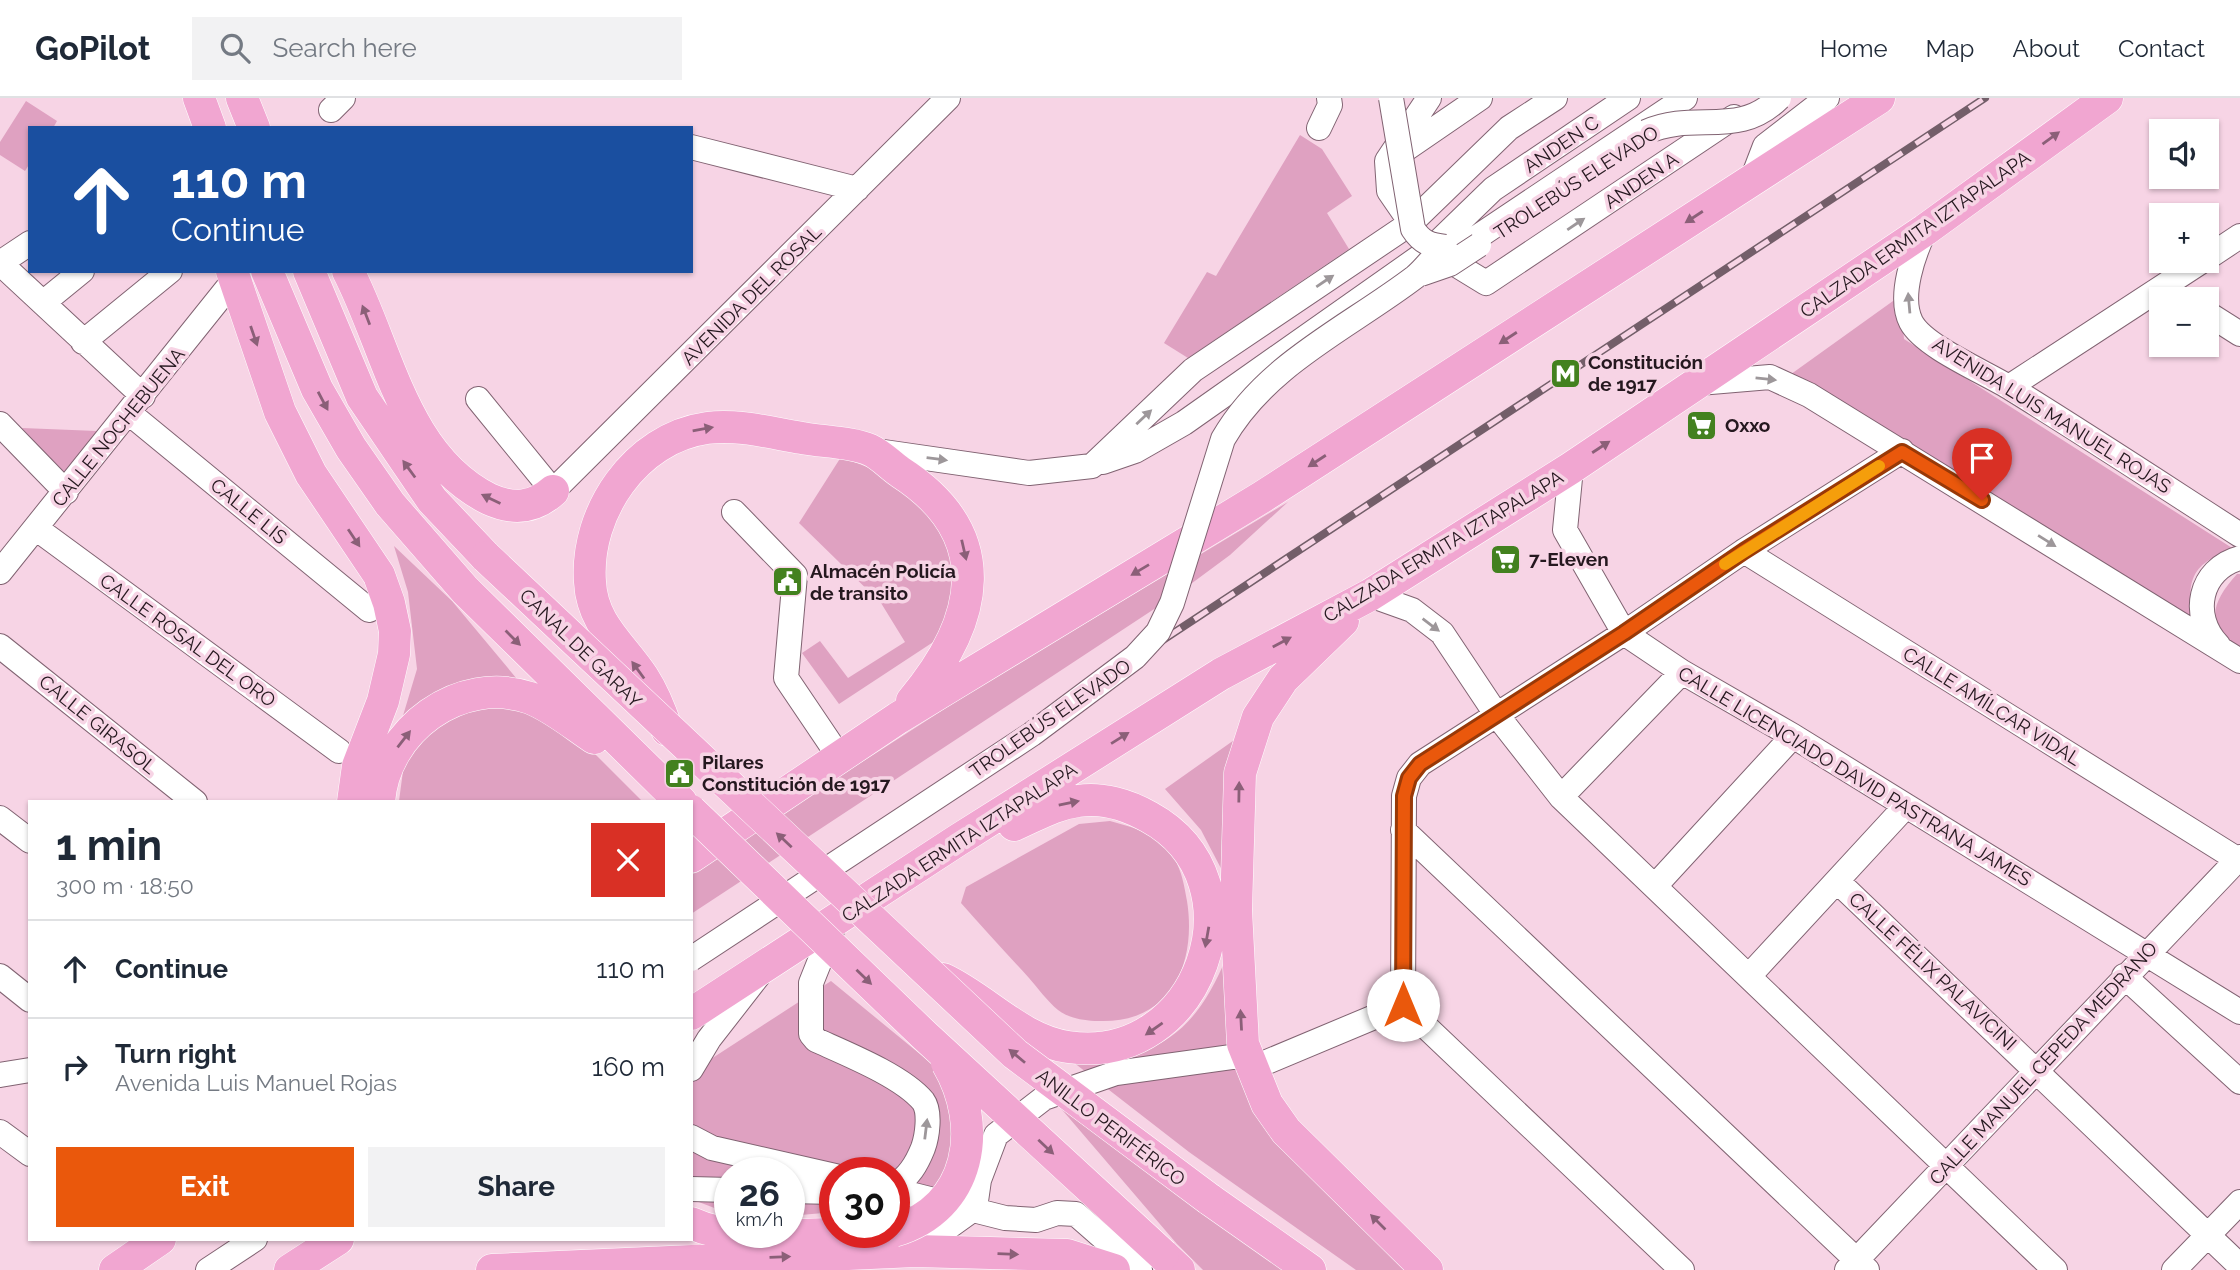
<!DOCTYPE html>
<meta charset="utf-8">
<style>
body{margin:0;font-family:Raleway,sans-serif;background:#f2f2f3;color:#1f2937;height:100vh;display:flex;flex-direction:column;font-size:26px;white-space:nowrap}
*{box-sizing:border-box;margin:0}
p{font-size:23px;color:#747a83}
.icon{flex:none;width:38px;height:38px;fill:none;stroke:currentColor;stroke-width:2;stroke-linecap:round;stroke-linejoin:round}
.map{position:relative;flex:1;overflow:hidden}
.drawer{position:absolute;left:28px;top:702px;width:665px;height:441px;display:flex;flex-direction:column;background:#fff;border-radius:0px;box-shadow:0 2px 5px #0004}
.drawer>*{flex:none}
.banner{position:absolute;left:28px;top:28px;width:665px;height:147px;border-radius:0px;box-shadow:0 2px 5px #0004;background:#1a4fa0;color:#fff;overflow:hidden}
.buttons{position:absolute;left:2149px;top:21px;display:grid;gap:14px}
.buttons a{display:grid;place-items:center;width:70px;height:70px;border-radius:0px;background:#fff;box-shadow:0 2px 5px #0004;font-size:35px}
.speed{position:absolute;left:714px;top:1059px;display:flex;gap:14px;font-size:35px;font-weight:700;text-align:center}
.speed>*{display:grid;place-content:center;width:91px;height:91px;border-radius:50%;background:#fff;box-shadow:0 2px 5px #0004;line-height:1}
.speed small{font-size:18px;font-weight:400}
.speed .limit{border:10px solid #d22;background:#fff;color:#111}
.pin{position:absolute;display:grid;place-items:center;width:60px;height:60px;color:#fff;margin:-72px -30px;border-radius:50% 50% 50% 0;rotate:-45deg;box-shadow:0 0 7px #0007}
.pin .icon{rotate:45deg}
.me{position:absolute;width:77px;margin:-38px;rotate:0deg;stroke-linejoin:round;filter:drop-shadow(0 0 5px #0008)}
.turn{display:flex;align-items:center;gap:24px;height:147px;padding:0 28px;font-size:32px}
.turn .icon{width:91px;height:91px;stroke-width:2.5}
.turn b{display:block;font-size:49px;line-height:60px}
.round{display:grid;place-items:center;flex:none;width:74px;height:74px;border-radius:0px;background:#f2f2f3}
.head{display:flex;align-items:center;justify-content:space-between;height:119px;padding:0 28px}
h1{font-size:42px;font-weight:700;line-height:52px}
.action{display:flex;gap:14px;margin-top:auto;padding:14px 28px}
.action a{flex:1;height:80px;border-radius:0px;background:#ea580c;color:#fff;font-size:28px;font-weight:700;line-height:80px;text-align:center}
.action a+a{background:#f2f2f3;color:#1f2937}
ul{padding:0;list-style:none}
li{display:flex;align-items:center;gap:21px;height:98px;padding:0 28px;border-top:2px solid #e0e1e3}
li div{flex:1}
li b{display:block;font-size:26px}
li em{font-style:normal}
header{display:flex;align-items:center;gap:42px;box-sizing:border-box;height:98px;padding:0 35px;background:#fff;border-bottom:2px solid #e0e1e3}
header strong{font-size:33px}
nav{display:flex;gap:38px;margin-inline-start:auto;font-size:24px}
.search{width:490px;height:63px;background:#f2f2f3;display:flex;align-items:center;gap:18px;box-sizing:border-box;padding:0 24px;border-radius:0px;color:#747a83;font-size:26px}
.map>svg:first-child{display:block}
.green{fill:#dfa1c1}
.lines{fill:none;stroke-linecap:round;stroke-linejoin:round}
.minor-casing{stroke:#816372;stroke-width:26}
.major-casing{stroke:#fff;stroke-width:33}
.minor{stroke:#fff;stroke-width:24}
.major{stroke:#f1a6d1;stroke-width:32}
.rail-casing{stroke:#735e69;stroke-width:8}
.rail{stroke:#f7d4e5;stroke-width:5;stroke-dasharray:16;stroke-linecap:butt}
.minor-bridge-casing{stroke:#816372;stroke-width:26;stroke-linecap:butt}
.major-bridge-casing{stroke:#fff;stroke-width:33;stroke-linecap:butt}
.minor-bridge{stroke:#fff;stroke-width:24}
.major-bridge{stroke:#f1a6d1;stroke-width:32}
.oneway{fill:#8b5f78}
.oneway2{fill:#9d979a}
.route-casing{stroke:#983908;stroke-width:18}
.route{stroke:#ea580c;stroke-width:12}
.slow{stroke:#f59e0b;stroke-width:12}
.labels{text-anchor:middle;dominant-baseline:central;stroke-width:7;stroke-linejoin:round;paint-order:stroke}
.street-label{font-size:19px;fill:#25181f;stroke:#f7d4e5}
.poi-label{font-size:19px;font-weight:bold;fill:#25181f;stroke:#f7d4e5;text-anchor:start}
</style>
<header>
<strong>GoPilot</strong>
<div class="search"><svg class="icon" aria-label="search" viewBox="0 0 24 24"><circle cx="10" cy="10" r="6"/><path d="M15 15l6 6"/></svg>Search here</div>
<nav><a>Home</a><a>Map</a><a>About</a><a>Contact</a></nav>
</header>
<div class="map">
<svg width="2240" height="1172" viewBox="0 0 2240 1172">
<rect width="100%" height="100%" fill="#f7d4e5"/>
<path class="green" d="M26,3L57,23L53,30H30V65L25,73L0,57V44Z
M1300,37L1322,51L1352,98L1327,115L1349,151L1188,260L1164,245L1207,174L1216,178Z
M1900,198L1904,241L2240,455C2233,457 2221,457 2213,460C2184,474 2188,504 2197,528L1787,279Z
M22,330L97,333L63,376Z
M841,359L875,372L915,394L955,440L950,533L839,606L802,555L820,543L848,580L905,544L881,505L799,425Z
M1288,404L1230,457L1180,494L691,816V774L974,592Z
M394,448L452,503L542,611L561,622L642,703H399L403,673L399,631L417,571L408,494Z
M2237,476H2240V550C2204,527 2211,505 2237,476Z
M1237,640L1226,780L1201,732L1165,691Z
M1110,723C1129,728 1147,733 1162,746C1180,762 1183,781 1187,803C1197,867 1170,926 1098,923C1085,923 1068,920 1058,912C1047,903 1038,890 1029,880C1006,855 983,830 961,805L966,789L1079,726Z
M1227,858L1235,950L1418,1172H1356L1189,1054L1073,964C1157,962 1195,936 1227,858Z
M831,883L937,970L952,997L953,1057L939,1084L917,1105L894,1108V1074H835V1114L789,1118V1074H730V1116L691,1101V974Z
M1040,986L1287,1172H1203L1177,1146Z"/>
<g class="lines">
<defs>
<path id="minor" d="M331,12L343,0
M1319,30L1330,7L1329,0
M691,49L857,91
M1394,59L1480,0
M1752,82L1765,48L1827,0
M1411,125L1389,93L1387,63L1429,0
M1925,132C1914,155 1898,198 1911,224C1924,249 1987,275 2012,291C2088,338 2164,388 2240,437
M1456,150H1461L1685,0
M1437,155L1486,185L1734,19
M2207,160L2240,138
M0,165L143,298
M0,165L30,145
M44,204L82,173
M2207,215L2240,236
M83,244L170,173
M1699,285L1770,279L1809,297L2240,563
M2009,289L2202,163
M478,301L553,393L948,0
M129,315L369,512
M0,326L66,394
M870,352L1029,375L1092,368L1193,272L1411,125L1509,30L1555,0
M1103,364L1135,353L1184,325L1431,151L1493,91L1628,0
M1571,370L1565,432L1624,535L1682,574L1793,638L2240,914
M734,414L795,477L786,580L840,660
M37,431L339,653
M1744,453L2240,763
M0,474L234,182
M1370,497L1412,512L1442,535L1496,616L1561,699L2055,1172
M2218,547C2190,518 2199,471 2240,460
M0,548L195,704
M1561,699L1682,574
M0,720L30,743
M1403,732L1867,1172
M1837,783L2240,1168
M1655,788L1793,638
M833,830L811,885V936L816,942C847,956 902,978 923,1003C931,1014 927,1039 923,1050C917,1065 909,1080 894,1087
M0,878L30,902
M1749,878L1905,709
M2124,878L2240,984
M1403,907L1404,698L1409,680L1420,666L1624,535L1744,453L1902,353
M1403,907L1682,1172
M691,971L709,941L758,878
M1250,971L1403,907
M0,977L30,972
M0,1034L30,1056
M691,1039L712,1050L835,1078
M691,1091L730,1092
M894,1092L1005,1120L1036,1122L1057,1115L1076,1116L1140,1172
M789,1093L835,1094
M915,1153L975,1110L979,1082L996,1037L1044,1000L1116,975L1246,957
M208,1172L255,1141
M1847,1172L2240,759
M2174,1172L2240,1104"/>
<path id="major" d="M199,0L210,30
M242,0L254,30
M232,173L280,314L311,376L379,477L389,505L395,533L394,556L383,603L358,668L353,704
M267,173L317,291L351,350L390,406L465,492L681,704
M309,173L362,299L432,402L486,459
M348,173C388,250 403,358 489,401C513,412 534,410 553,393
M1343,523L1283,581L1258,619L1240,675L1236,812L1243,946L1267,1006L1286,1033L1427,1172
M667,632C661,614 654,596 643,579C622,547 592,526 590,484C585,415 635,340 707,330C739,326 771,335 802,340C823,344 851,344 870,352C881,357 890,367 900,374C998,437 979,523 912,603
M379,704C384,632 460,576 530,600C553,609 573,626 594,640
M691,759L898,620L1262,399L1879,0
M943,881C986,901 1020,942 1068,949C1200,969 1266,783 1149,719C1128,707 1102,699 1078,703C1054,706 1035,718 1014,727
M691,916L958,742L1221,576L1370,497L1571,370L1925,132L2107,0
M1209,1101L1310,1172
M691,1125C734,1145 790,1136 837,1136
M1163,1157L1179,1172
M115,1172L160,1141
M290,1172L338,1141
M492,1172L915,1153L1067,1157L1114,1172"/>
</defs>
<use href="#minor" class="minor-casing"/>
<use href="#major" class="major-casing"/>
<use href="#minor" class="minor"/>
<use href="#major" class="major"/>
<defs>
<path id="rail" d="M1034,627L1985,0"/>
</defs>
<use href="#rail" class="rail-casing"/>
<use href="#rail" class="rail"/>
<defs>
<path id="minor-bridge" d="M1391,0L1413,131C1422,145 1430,147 1445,149
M1646,34C1696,12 1738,41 1779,0
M1421,176L1450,166L1479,147
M691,861L1032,636L1135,559L1158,534L1172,505L1223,341C1266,266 1348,230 1415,179C1426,170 1434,157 1445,149"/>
<path id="major-bridge" d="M486,459L1015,956L1209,1101
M691,713L924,937L1163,1157
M894,1133C972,1110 984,1028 947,965"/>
</defs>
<use href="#minor-bridge" class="minor-bridge-casing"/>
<use href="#major-bridge" class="major-bridge-casing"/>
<use href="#minor-bridge" class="minor-bridge"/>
<use href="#major-bridge" class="major-bridge"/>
</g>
<defs><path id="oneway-solid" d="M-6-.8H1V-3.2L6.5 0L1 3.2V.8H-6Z" transform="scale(1.75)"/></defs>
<g class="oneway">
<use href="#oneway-solid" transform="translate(2051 40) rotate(-36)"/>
<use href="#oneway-solid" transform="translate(1694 119) rotate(147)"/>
<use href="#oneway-solid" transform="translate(366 217) rotate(-111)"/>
<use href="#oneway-solid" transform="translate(254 238) rotate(71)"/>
<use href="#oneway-solid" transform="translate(1508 240) rotate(147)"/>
<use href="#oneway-solid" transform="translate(323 303) rotate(62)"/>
<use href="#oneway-solid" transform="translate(703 331) rotate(-10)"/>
<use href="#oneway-solid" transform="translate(1601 349) rotate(-33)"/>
<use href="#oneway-solid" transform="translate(1317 363) rotate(147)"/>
<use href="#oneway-solid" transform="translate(409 371) rotate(-126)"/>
<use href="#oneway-solid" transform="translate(491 401) rotate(-154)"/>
<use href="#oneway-solid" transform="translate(354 440) rotate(56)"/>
<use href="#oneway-solid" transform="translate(964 452) rotate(77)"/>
<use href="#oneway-solid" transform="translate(1140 472) rotate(149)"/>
<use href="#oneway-solid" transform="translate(513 540) rotate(45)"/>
<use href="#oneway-solid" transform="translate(1282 544) rotate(-28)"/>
<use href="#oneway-solid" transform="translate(638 572) rotate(-126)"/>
<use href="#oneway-solid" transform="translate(1120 640) rotate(-32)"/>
<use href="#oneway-solid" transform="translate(404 641) rotate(-52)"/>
<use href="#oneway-solid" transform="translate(1239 694) rotate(-89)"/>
<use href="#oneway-solid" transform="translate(1069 705) rotate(-12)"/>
<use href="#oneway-solid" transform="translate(784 742) rotate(-137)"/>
<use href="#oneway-solid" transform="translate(1207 839) rotate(100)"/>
<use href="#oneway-solid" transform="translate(864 879) rotate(44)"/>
<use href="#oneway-solid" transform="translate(1241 922) rotate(-93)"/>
<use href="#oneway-solid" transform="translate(1154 931) rotate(145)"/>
<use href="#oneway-solid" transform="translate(1017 958) rotate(-140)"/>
<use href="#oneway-solid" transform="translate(1046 1049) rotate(43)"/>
<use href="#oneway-solid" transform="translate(1378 1124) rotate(-135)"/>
<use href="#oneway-solid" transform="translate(1008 1156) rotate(2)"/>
<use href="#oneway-solid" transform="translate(780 1159) rotate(-2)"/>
</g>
<g class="oneway2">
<use href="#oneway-solid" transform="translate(1576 126) rotate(-34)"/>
<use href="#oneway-solid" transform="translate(1325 183) rotate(-34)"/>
<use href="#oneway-solid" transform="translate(1909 205) rotate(-95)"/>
<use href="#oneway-solid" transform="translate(1766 281) rotate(6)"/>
<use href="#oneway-solid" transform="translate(1144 319) rotate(-43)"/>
<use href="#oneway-solid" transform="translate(937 361) rotate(7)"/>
<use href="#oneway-solid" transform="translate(2047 443) rotate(32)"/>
<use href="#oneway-solid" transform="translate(1431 527) rotate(37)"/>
<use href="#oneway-solid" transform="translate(926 1031) rotate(-83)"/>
</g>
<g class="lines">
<defs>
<path id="route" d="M1403,907L1404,698L1409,680L1420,666L1624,535L1744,453L1902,354L1982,402"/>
</defs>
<use href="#route" class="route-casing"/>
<use href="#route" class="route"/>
<path class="slow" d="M1725,466L1879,368"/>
</g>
<defs>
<symbol id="metro-square" viewBox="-11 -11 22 22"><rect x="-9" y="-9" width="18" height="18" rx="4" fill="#43811f" stroke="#f7d4e5"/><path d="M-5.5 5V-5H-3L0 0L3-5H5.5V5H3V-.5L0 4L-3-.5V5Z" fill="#fff"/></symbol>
<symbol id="supermarket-square" viewBox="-11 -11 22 22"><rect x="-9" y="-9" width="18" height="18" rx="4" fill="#43811f" stroke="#f7d4e5"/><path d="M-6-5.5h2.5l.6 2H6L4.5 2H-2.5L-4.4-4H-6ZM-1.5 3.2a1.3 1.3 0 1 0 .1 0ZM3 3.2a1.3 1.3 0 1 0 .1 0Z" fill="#fff"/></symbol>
<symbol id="civic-square" viewBox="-11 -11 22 22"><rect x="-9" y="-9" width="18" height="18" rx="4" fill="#43811f" stroke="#f7d4e5"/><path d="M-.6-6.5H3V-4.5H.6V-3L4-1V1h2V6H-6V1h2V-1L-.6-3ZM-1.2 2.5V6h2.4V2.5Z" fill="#fff"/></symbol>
</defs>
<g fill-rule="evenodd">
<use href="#metro-square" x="1548" y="258" width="35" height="35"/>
<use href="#supermarket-square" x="1684" y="310" width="35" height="35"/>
<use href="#supermarket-square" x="1488" y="444" width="35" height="35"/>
<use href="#civic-square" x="770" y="466" width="35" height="35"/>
<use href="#civic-square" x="662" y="658" width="35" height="35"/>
</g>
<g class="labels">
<g class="street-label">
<text transform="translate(1561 46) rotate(-34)">ANDEN C</text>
<text transform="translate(1641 82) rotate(-34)">ANDEN A</text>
<text transform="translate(1576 84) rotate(-33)">TROLEBÚS ELEVADO</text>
<text transform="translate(1915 136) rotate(-35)">CALZADA ERMITA IZTAPALAPA</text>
<text transform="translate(751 197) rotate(-45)">AVENIDA DEL ROSAL</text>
<text transform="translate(2052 317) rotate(32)">AVENIDA LUIS MANUEL ROJAS</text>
<text transform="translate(118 329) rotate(-51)">CALLE NOCHEBUENA</text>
<text transform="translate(249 413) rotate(39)">CALLE LIS</text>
<text transform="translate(1443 448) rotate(-31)">CALZADA ERMITA IZTAPALAPA</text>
<text transform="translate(188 542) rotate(36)">CALLE ROSAL DEL ORO</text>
<text transform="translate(581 550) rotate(44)">CANAL DE GARAY</text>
<text transform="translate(1992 608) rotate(32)">CALLE AMÍLCAR VIDAL</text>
<text transform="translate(1050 620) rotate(-35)">TROLEBÚS ELEVADO</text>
<text transform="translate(98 626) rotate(39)">CALLE GIRASOL</text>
<text transform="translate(1855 678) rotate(31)">CALLE LICENCIADO DAVID PASTRANA JAMES</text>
<text transform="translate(959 744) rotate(-33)">CALZADA ERMITA IZTAPALAPA</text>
<text transform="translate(1933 873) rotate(43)">CALLE FÉLIX PALAVICINI</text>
<text transform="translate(2043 965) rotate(-47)">CALLE MANUEL CEPEDA MEDRANO</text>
<text transform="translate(1111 1029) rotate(37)">ANILLO PERIFÉRICO</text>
</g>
<g class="poi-label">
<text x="1588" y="264">Constitución<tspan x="1588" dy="22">de 1917</tspan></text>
<text x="1725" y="327">Oxxo</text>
<text x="1529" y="461">7-Eleven</text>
<text x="810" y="473">Almacén Policía<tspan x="810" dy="22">de transito</tspan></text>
<text x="702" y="664">Pilares<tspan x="702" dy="22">Constitución de 1917</tspan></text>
</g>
</g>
</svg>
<div class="buttons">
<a><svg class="icon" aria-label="sound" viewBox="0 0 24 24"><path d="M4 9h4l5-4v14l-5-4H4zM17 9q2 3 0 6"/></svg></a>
<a>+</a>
<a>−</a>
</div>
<div class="speed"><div>26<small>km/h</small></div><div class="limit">30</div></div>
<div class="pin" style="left:1982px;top:402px;background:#d93025"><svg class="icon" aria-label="arrive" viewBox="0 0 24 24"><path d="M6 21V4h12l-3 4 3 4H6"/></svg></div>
<svg class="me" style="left:1403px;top:907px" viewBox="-20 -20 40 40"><circle r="19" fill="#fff"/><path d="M0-13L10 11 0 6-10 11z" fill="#ea580c"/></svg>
<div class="banner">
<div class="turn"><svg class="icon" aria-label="ahead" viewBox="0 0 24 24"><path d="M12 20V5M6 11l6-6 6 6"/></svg><div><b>110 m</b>Continue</div></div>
</div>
<section class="drawer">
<div class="head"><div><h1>1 min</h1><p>300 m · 18:50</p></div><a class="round" style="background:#d93025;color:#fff"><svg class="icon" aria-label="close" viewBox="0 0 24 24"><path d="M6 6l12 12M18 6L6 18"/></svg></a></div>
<ul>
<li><svg class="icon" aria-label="ahead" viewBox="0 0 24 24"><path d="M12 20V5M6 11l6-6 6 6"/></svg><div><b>Continue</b></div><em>110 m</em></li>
<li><svg class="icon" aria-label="right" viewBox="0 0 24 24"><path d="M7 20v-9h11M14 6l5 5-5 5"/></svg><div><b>Turn right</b><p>Avenida Luis Manuel Rojas</p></div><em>160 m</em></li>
</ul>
<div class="action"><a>Exit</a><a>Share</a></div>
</section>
</div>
